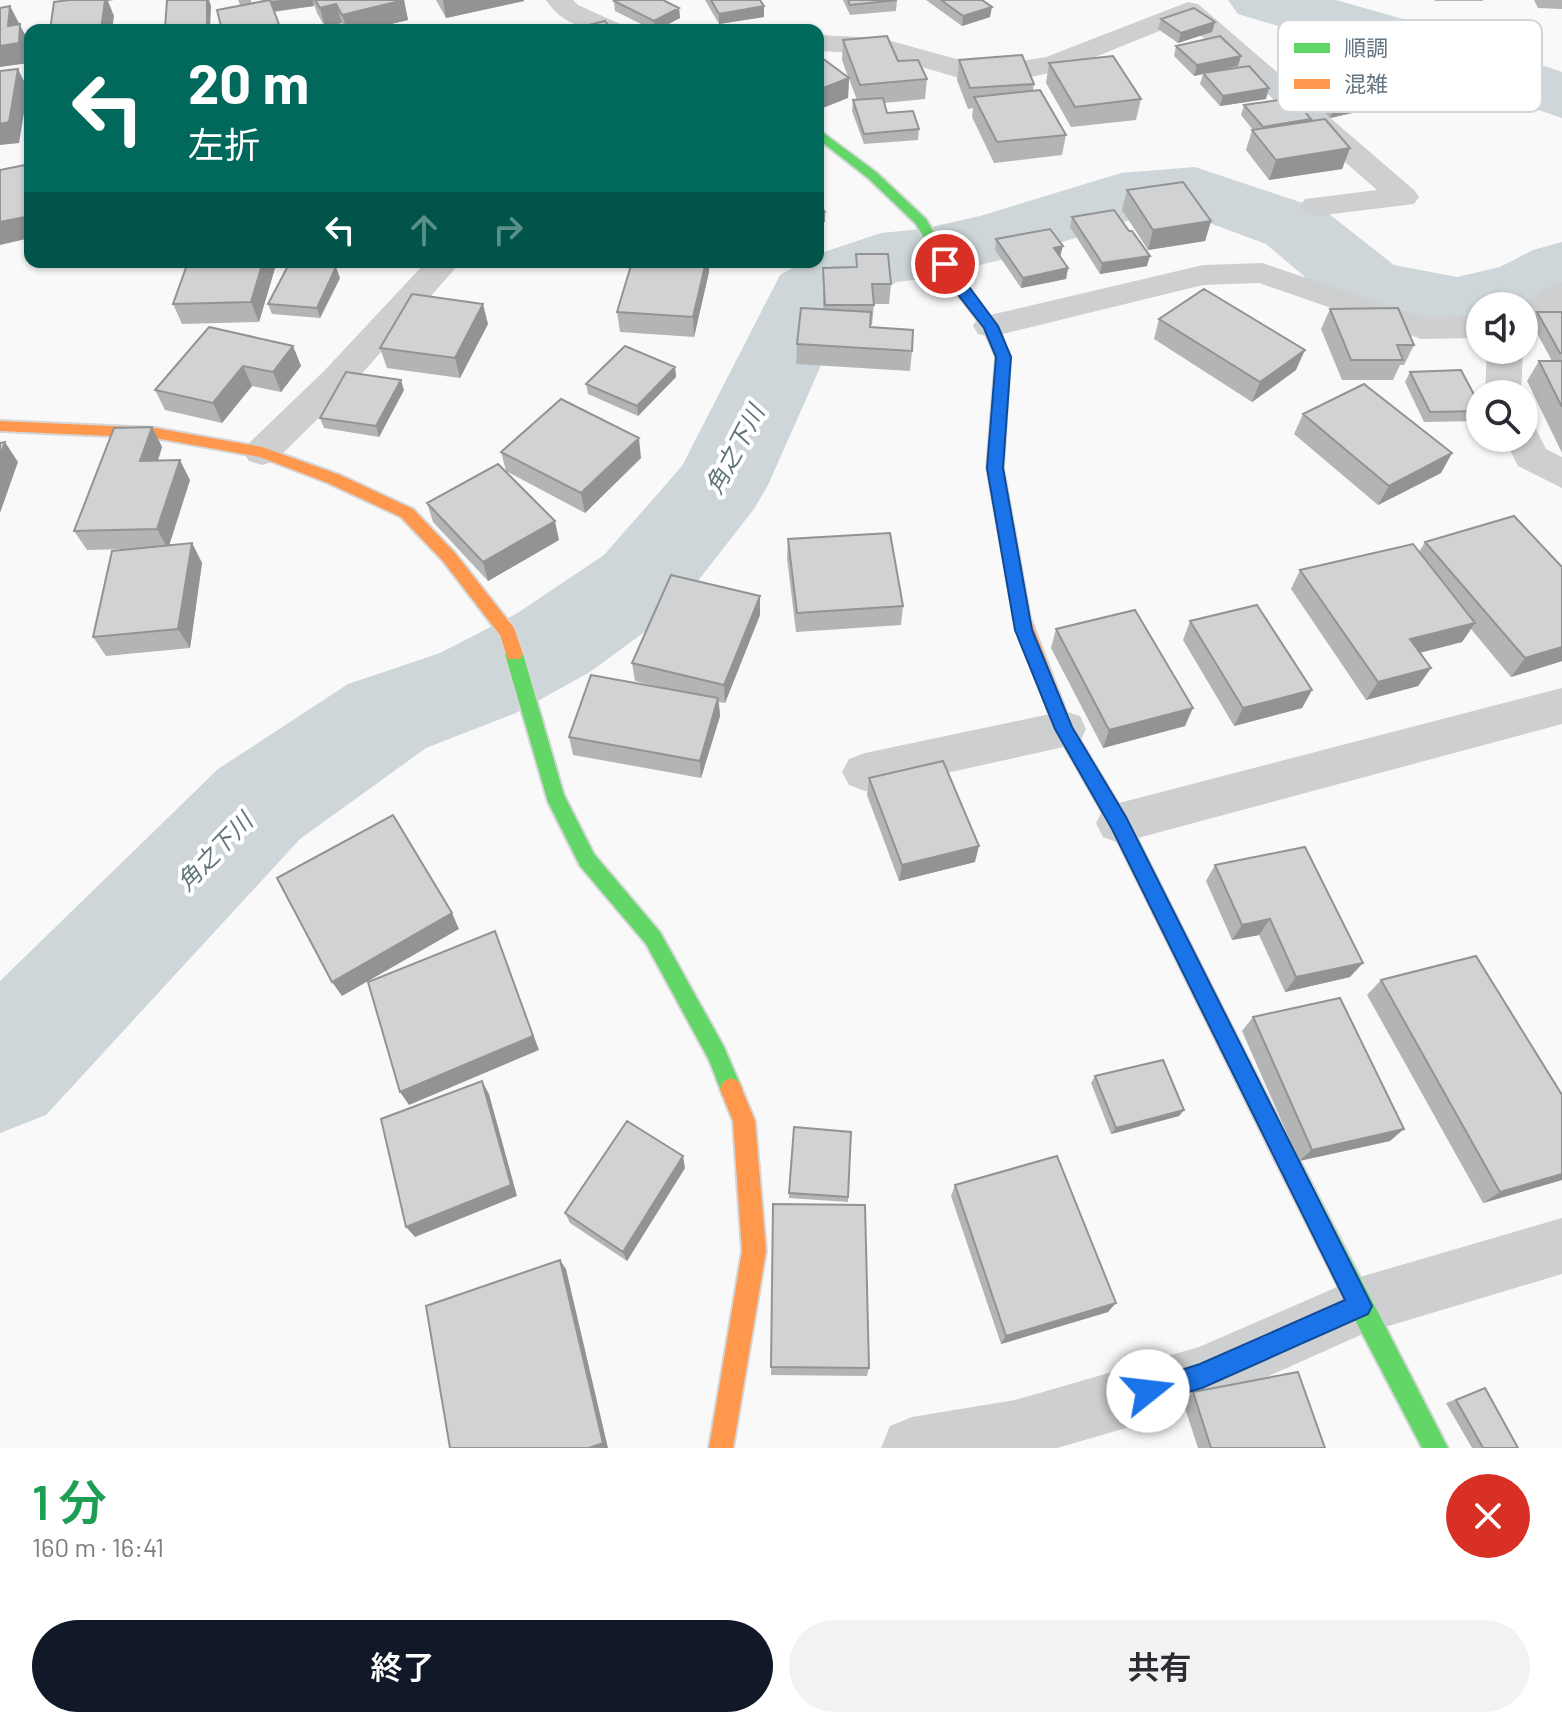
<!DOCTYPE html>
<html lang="ja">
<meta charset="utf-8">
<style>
body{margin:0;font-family:Barlow,"Noto Sans JP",sans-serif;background:#f2f2f3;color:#2b2b33;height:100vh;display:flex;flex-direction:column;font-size:30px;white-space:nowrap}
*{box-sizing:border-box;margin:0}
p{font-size:26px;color:#7c7c81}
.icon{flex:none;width:44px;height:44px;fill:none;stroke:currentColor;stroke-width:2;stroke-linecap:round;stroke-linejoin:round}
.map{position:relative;height:1448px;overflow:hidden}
.side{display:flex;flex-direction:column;background:#fff;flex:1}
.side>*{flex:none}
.top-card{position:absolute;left:24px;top:24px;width:800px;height:244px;border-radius:16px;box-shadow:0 2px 6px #0004;background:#00695c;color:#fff;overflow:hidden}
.controls{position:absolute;left:1466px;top:292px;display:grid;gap:16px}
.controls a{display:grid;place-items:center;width:72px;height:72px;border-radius:50%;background:#fff;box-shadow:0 2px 6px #0004;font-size:40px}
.pin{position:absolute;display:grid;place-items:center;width:68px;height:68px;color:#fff;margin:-34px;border:4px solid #fff;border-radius:50%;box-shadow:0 2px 8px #0007}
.me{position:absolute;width:88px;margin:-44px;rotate:74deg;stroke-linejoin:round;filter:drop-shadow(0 0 6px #0008)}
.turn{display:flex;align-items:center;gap:28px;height:168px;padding:0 32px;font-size:36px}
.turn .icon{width:104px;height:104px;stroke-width:2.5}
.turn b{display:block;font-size:56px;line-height:68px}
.lanes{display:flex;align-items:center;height:76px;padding:0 32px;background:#0003;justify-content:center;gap:40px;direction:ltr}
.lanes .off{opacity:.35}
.round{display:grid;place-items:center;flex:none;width:84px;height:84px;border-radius:42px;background:#f2f2f3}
.head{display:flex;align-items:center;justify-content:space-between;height:136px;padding:0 32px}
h1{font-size:48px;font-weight:600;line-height:60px;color:#1e9e55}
.action{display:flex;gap:16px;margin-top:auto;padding:16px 32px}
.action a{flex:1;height:92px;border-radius:48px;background:#111827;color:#fff;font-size:32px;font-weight:600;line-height:92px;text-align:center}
.action a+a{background:#f2f2f3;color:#2b2b33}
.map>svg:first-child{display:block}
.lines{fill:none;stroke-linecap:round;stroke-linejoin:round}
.river{fill:#ced6d9;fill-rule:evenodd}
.fast-casing{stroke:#d5d6d7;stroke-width:4}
.slow-casing{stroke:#d5d6d7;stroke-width:4}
.street{fill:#cecfd0;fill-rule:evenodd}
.fast{fill:#63d668;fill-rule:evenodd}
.slow{fill:#ff974d;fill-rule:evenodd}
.wall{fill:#b3b5b5}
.shaded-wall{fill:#929394}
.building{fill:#d0d2d3;stroke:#929394;stroke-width:2}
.route{fill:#1a73e8;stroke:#114b97;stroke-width:2}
.labels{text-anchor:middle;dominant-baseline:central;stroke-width:8;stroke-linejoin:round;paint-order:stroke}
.water-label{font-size:24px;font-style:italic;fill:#60757c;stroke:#fff}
.key{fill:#fff;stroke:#d1d6da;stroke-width:2}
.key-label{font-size:22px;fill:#657683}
</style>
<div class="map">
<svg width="1562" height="1448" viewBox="0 0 1562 1448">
<rect width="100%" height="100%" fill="#f9f9f9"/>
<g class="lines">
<path class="river" d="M1228,0H1336L1445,31L1562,72V118L1395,61L1238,14Z
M1195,167L1324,210L1394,265L1457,277L1500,267L1533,250L1562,242V303L1524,315V306H1480V326L1457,331L1338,305L1266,244L1188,215L1130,220L1029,253L922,279L897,282L846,309L768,485L754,509L676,609L590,672L516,713L426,748L300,839L46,1115L0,1133V981L218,769L348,684L440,653L516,614L604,555L682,466L780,275L803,262H818V254L881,233L922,229L980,216L1121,173Z"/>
<defs>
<path id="fast" d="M818,129L876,172L926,219L963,282L997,326L1010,357L1003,468L1030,618L1028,623H1016L1014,618L987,468L996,357L983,327L950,284L916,224L868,178L818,139Z
M514,647L523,654L564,795L594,854L660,932L724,1047L742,1089L739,1096L731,1100L723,1096L709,1060L646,944L580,866L548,802L505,654Z
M1280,1135L1288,1138L1448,1448H1422L1352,1314L1272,1154L1269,1146L1272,1138Z"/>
<path id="slow" d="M0,421L155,428L262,447L340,475L413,509L455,553L514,628L523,654L520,659H508L500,635L443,561L401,517L328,483L260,457L155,438L0,431Z
M1022,611L1030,618L1072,727L1126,817L1288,1138L1291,1146L1288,1154L1280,1157L1272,1154L1112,829L1055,729L1014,618Z
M731,1078L739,1082L755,1121L766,1251L733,1448H709L742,1251L733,1121L720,1089L723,1082Z"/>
</defs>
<use href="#fast" class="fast-casing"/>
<use href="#slow" class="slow-casing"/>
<path class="street" d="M546,0H573L578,5L620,24L624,30C592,30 565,29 546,0Z
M1188,2L1198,4L1414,190L1419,197L1414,204L1316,216L1305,213L1300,206L1305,199L1377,190L1184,21L1063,70L1021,79L959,78L878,54L818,51V35L880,38L960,60L1021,61L1046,57Z
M426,262H461L350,387L275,461L262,465L249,461L243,452L249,443L324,371Z
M1262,263L1424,317L1480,316V338L1421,339L1259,283L1203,285L990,337L978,334L973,326L978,318L990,315L1203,265Z
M1562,282V311L1524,328V306H1518C1533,298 1546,286 1562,282Z
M1487,350H1523L1521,394H1485Z
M1524,425L1536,429L1546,449L1562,457V488L1518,466L1504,438H1524Z
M1562,688V724L1119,843L1103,837L1096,823L1103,809L1119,803Z
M1064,711L1080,716L1086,729L1080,742L1064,747L865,791L849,785L842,772L849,759L865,753Z
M1562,1218V1274L1365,1333L1202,1406L1057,1448H881L890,1426L912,1417L1015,1400L1199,1347L1360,1277Z"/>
<use href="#fast" class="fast"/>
<use href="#slow" class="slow"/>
</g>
<path class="wall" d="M238,0H251V3L264,0H404L408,20L366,30H345L342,23L325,27L317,13L313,1L314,6L274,12L240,5Z
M436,0H524V1L446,18Z
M705,0H760L764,17L719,24Z
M843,0H897L896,11L850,15Z
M926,0H982L990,17L962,26Z
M1434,0H1483V1H1435Z
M1534,0H1562V9L1538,8Z
M614,1L679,8L680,18L657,30H653L615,11Z
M1161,19L1212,32L1178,43L1158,29Z
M843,40L898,61L927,79L925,99L884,103L887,113L919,129L918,140L864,144L852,111L853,100H857L849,79L848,98V77L842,60Z
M1176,46L1238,66L1211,72L1266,99L1220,106L1200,84L1203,74L1194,76L1174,56Z
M959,60L1034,84L1033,90L1066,135L1062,155L994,163L972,117L973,108L968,109L957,80Z
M1049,63L1141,99L1136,120L1071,127L1046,83Z
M1306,83L1352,113L1330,118L1303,93Z
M1244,105L1311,121L1350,148L1342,169L1269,180L1246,150L1252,130H1253L1241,115Z
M1127,190L1211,221L1205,241L1148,250L1122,210Z
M1072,217L1147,266L1100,274L1070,227Z
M996,239L1068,268L1066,279L1021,288L995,250Z
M856,254L891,284L889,304H874L872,325H871L870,327L912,351L910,371L796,364L797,344L823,310V268L856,267Z
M188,262H273L275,268L259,322L182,324L173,304Z
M632,262H709V272L694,337L620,332L617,312Z
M340,278L320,318L272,314L268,304Z
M1330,309L1414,345L1404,365H1400L1393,380H1342L1321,329Z
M1537,312H1562V453L1527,381L1539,361H1552L1531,322Z
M1159,319L1296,370L1252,402L1154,339Z
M488,324L460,378L387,368L380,348Z
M293,346L301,366L281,392L252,386L222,423L165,410L155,390Z
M675,367L676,377L638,416L588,394L586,384Z
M1410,372L1480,406V416L1477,421L1424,422L1405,382Z
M404,390L379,437L324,428L320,418Z
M1303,414L1452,453L1441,473L1378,505L1294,434Z
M152,427L162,447L158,461L190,480L169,545L192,543L202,563L190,648L106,656L93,637L127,549L87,550L74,531Z
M501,452L641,458L585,513L506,471Z
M427,503L559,540L488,581L433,522Z
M788,539L903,606L901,625L796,632L787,558Z
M1425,542L1562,661L1511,677L1471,629L1462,642L1420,653L1431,668L1418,686L1366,700L1291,589L1300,570L1419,552Z
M760,615L725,703L719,702L720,716L701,778L573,755L569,737L660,687L635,681L632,663Z
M1190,621L1312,690L1302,708L1234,726L1183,640Z
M1056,629L1185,726L1103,748L1051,648Z
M869,778L975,862L899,881L867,795Z
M1215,865L1350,977L1285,992L1259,935L1232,940L1206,881Z
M1381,980L1562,1095V1180L1483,1203L1367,995Z
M1253,1017L1390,1141L1299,1161L1242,1031Z
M1095,1076L1179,1116L1111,1134L1091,1083Z
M794,1127L848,1197V1202L789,1198Z
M685,1168L627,1261L570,1223L565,1213Z
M955,1185L1108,1312L1001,1344L951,1196Z
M773,1204L869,1368L867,1376L771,1375Z
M1485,1388L1518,1448H1472L1446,1403Z
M1193,1392L1325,1448H1198L1182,1399Z"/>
<path class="shaded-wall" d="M67,0H114L108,1L114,16L112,30H101Z
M207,0H209L211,6L210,30H179Z
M281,0H313L314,6L267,12L264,2Z
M404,0L408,20L366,30H347L342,15Z
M443,0H524V1L446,18Z
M336,4L342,23L325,27L320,8Z
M10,6L30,44L29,63L0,67V46L8,26Z
M764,6V17L719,24V14Z
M992,7L990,17L962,26L963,16Z
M679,8L680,18L657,30H655L654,21Z
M1215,22L1212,32L1178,43L1181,33Z
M1241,56L1238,66L1194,76L1197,65Z
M18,69L28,89L19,143L0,145V124Z
M849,78L848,98L818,110V90Z
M1269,88L1266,99L1220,106L1223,96Z
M1356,102L1352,113L1330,118L1334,108Z
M1311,119L1308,130L1259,137L1263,127Z
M1350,148L1342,169L1269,180L1276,160Z
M825,212V222L818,224V214Z
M30,216V238L0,245V222Z
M1211,221L1205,241L1148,250L1153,230Z
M1063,246L1060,257L1054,248Z
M1150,256L1147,266L1100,274L1102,263Z
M263,262H273L275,268L259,322L251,302Z
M706,262H709V272L694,337L693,317Z
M336,267L340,278L320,318L317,308Z
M1068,268L1066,279L1021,288L1023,278Z
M483,304L488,324L460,378L455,358Z
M293,346L301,366L281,392L273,372Z
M1305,350L1296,370L1252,402L1260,382Z
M243,366L252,386L222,423L213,403Z
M675,367L676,377L638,416L637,406Z
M401,380L404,390L379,437L376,426Z
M152,427L162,447L151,481L140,461Z
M639,438L641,458L585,513L581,493Z
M5,442L18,462L0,513V456Z
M1452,453L1441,473L1378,505L1389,486Z
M180,460L190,480L168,549L157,529Z
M555,521L559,540L488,581L483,562Z
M192,543L202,563L190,648L178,629Z
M760,596V615L725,703L724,685Z
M1475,623L1462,642L1398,658L1410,639Z
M1562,647V661L1511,677L1525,658Z
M1431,668L1418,686L1366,700L1378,682Z
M1312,690L1302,708L1234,726L1243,708Z
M718,698L720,716L701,778L700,761Z
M1193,708L1185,726L1103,748L1109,730Z
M979,846L975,862L899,881L902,865Z
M452,913L459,929L342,996L332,982Z
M1270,919L1259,935L1232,940L1242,925Z
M501,947L539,1050L409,1105L400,1092Z
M1363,963L1350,977L1285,992L1296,977Z
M482,1081L489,1094L517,1196L415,1237L406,1227Z
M1184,1110L1179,1116L1111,1134L1116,1128Z
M1404,1129L1390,1141L1299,1161L1312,1150Z
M683,1156L685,1168L627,1261L623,1252Z
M1562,1174V1180L1483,1203L1500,1192Z
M560,1260L566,1269L608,1448H589Z
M1116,1303L1108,1312L1001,1344L1006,1336Z"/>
<path class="building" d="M69,0H105L101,30H50L54,2Z
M167,0H207V27L168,30L167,28H165Z
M270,0L281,30H222L217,10Z
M315,0H404L342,15L336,4L320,8Z
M616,0H663L679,8L654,21L614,1Z
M711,0H760L764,6L719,14Z
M848,0H897L850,5Z
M941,0H982L992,7L963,16Z
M10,6L8,26L20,24L19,43L0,46V8Z
M1194,8L1215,22L1181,33L1161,19Z
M605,21L612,30H569Z
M407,25L409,30H372Z
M779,26L784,30H768Z
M167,28V30H146Z
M887,36L898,61L918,60L927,79L860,85L843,40Z
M1220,36L1241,56L1197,65L1176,46Z
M818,55L849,78L818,90Z
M1022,55L1034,84L970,88L959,60Z
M1113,56L1141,99L1075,107L1049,63Z
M1249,66L1269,88L1223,96L1203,73Z
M18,69L9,122L0,124V71Z
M1040,90L1066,135L997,142L974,97Z
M883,98L887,113L913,111L919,129L864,134L853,100Z
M1293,98L1311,119L1263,127L1244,105Z
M1325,119L1350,148L1276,160L1252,130Z
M30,164V216L0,222V170Z
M1183,182L1211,221L1153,230L1127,190Z
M818,203L825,212L818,214Z
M1114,210L1129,231H1132L1150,256L1102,263L1072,217Z
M1050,229L1063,246L1054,248L1068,268L1023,278L996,239Z
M856,254H888L891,284H872L874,305H825L823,268L857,267Z
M188,262H263L251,302L173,304Z
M632,262H706L693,317L617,312Z
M289,264L336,267L317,308L268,304Z
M1204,289L1305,350L1260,382L1159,319Z
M412,294L483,304L455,358L380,348Z
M801,308L871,312L870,327L913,330L912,351L797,344Z
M1398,308L1414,345H1397L1403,360H1351L1330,309Z
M1537,312H1562V353H1560Z
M209,327L293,346L273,372L243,366L213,403L155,390Z
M625,346L675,367L637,406L586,384Z
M1539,361H1562V407Z
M1461,370L1480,406V411L1430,412L1410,372Z
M346,372L401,380L376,426L320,418Z
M1364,384L1452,453L1389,486L1303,414Z
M561,399L639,438L581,493L501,452Z
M152,427L140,461L180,460L157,529L74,531L114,428Z
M5,442L0,456V443Z
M498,464L555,521L483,562L427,503Z
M1514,516L1562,567V647L1525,658L1425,542Z
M890,533L903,606L797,613L788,539Z
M192,543L178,629L93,637L112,551Z
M1413,544L1475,623L1410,639L1431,668L1378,682L1300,570Z
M671,575L760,596L724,685L632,663Z
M1257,605L1312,690L1243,708L1190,621Z
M1135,610L1193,708L1109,730L1056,629Z
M591,675L718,698L700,761L569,737Z
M943,761L979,846L902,865L869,778Z
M393,815L452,913L332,982L277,878Z
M1305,847L1363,963L1296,977L1270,919L1242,925L1215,865Z
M495,931L533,1036L400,1092L368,982Z
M1476,956L1562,1095V1174L1500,1192L1381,980Z
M1340,998L1404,1129L1312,1150L1253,1017Z
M1163,1060L1184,1110L1116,1128L1095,1076Z
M482,1081L511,1185L406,1227L381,1119Z
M627,1121L683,1156L623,1252L565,1213Z
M794,1127L851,1132L848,1197L789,1193Z
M1057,1156L1116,1303L1006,1336L955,1185Z
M773,1204L865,1205L869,1368L771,1367Z
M560,1260L603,1443L589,1448H450L426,1306Z
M1298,1372L1325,1448H1211L1193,1392Z
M1485,1388L1518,1448H1483L1456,1400Z"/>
<path class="route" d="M945,259L950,261L998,326L1011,357L1003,468L1032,630L1072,727L1126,817L1372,1306L1368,1314L1202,1388L1148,1404L1140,1400L1136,1391L1140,1383L1200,1364L1345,1300L1112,829L1055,729L1015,630L987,468L996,357L984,328L952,287L939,264Z"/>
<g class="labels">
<g class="water-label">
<text transform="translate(734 449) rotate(-62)">角之下川</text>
<text transform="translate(214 851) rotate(-46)">角之下川</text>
</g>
</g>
<rect x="1278" y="20" width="264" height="92" rx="12" class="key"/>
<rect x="1294" y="43" width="36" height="10" fill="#63d668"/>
<rect x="1294" y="79" width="36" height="10" fill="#ff974d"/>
<g class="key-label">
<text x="1344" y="56">順調</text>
<text x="1344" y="92">混雑</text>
</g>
</svg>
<div class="controls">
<a><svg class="icon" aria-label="sound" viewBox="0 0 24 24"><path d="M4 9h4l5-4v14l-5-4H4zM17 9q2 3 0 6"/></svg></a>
<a><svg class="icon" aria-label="search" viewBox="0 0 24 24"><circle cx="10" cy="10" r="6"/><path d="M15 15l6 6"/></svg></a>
</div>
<div class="pin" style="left:945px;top:264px;background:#d93025"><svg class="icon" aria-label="arrive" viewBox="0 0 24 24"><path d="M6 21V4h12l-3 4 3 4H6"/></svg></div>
<svg class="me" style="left:1148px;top:1391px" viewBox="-20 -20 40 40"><circle r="19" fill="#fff"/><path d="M0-13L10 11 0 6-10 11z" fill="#1a73e8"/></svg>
<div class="top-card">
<div class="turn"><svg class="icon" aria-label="left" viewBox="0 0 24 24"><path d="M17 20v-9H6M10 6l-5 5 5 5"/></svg><div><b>20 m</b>左折</div></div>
<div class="lanes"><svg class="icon" aria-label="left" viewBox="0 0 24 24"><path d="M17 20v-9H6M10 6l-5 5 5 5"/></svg><svg class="icon off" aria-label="ahead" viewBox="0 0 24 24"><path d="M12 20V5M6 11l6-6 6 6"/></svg><svg class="icon off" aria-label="right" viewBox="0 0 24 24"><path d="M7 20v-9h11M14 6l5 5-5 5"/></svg></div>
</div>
</div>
<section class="side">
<div class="head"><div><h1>1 分</h1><p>160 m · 16:41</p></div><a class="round" style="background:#d93025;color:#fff"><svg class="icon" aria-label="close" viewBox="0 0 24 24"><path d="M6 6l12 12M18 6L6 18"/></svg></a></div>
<div class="action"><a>終了</a><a>共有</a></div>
</section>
